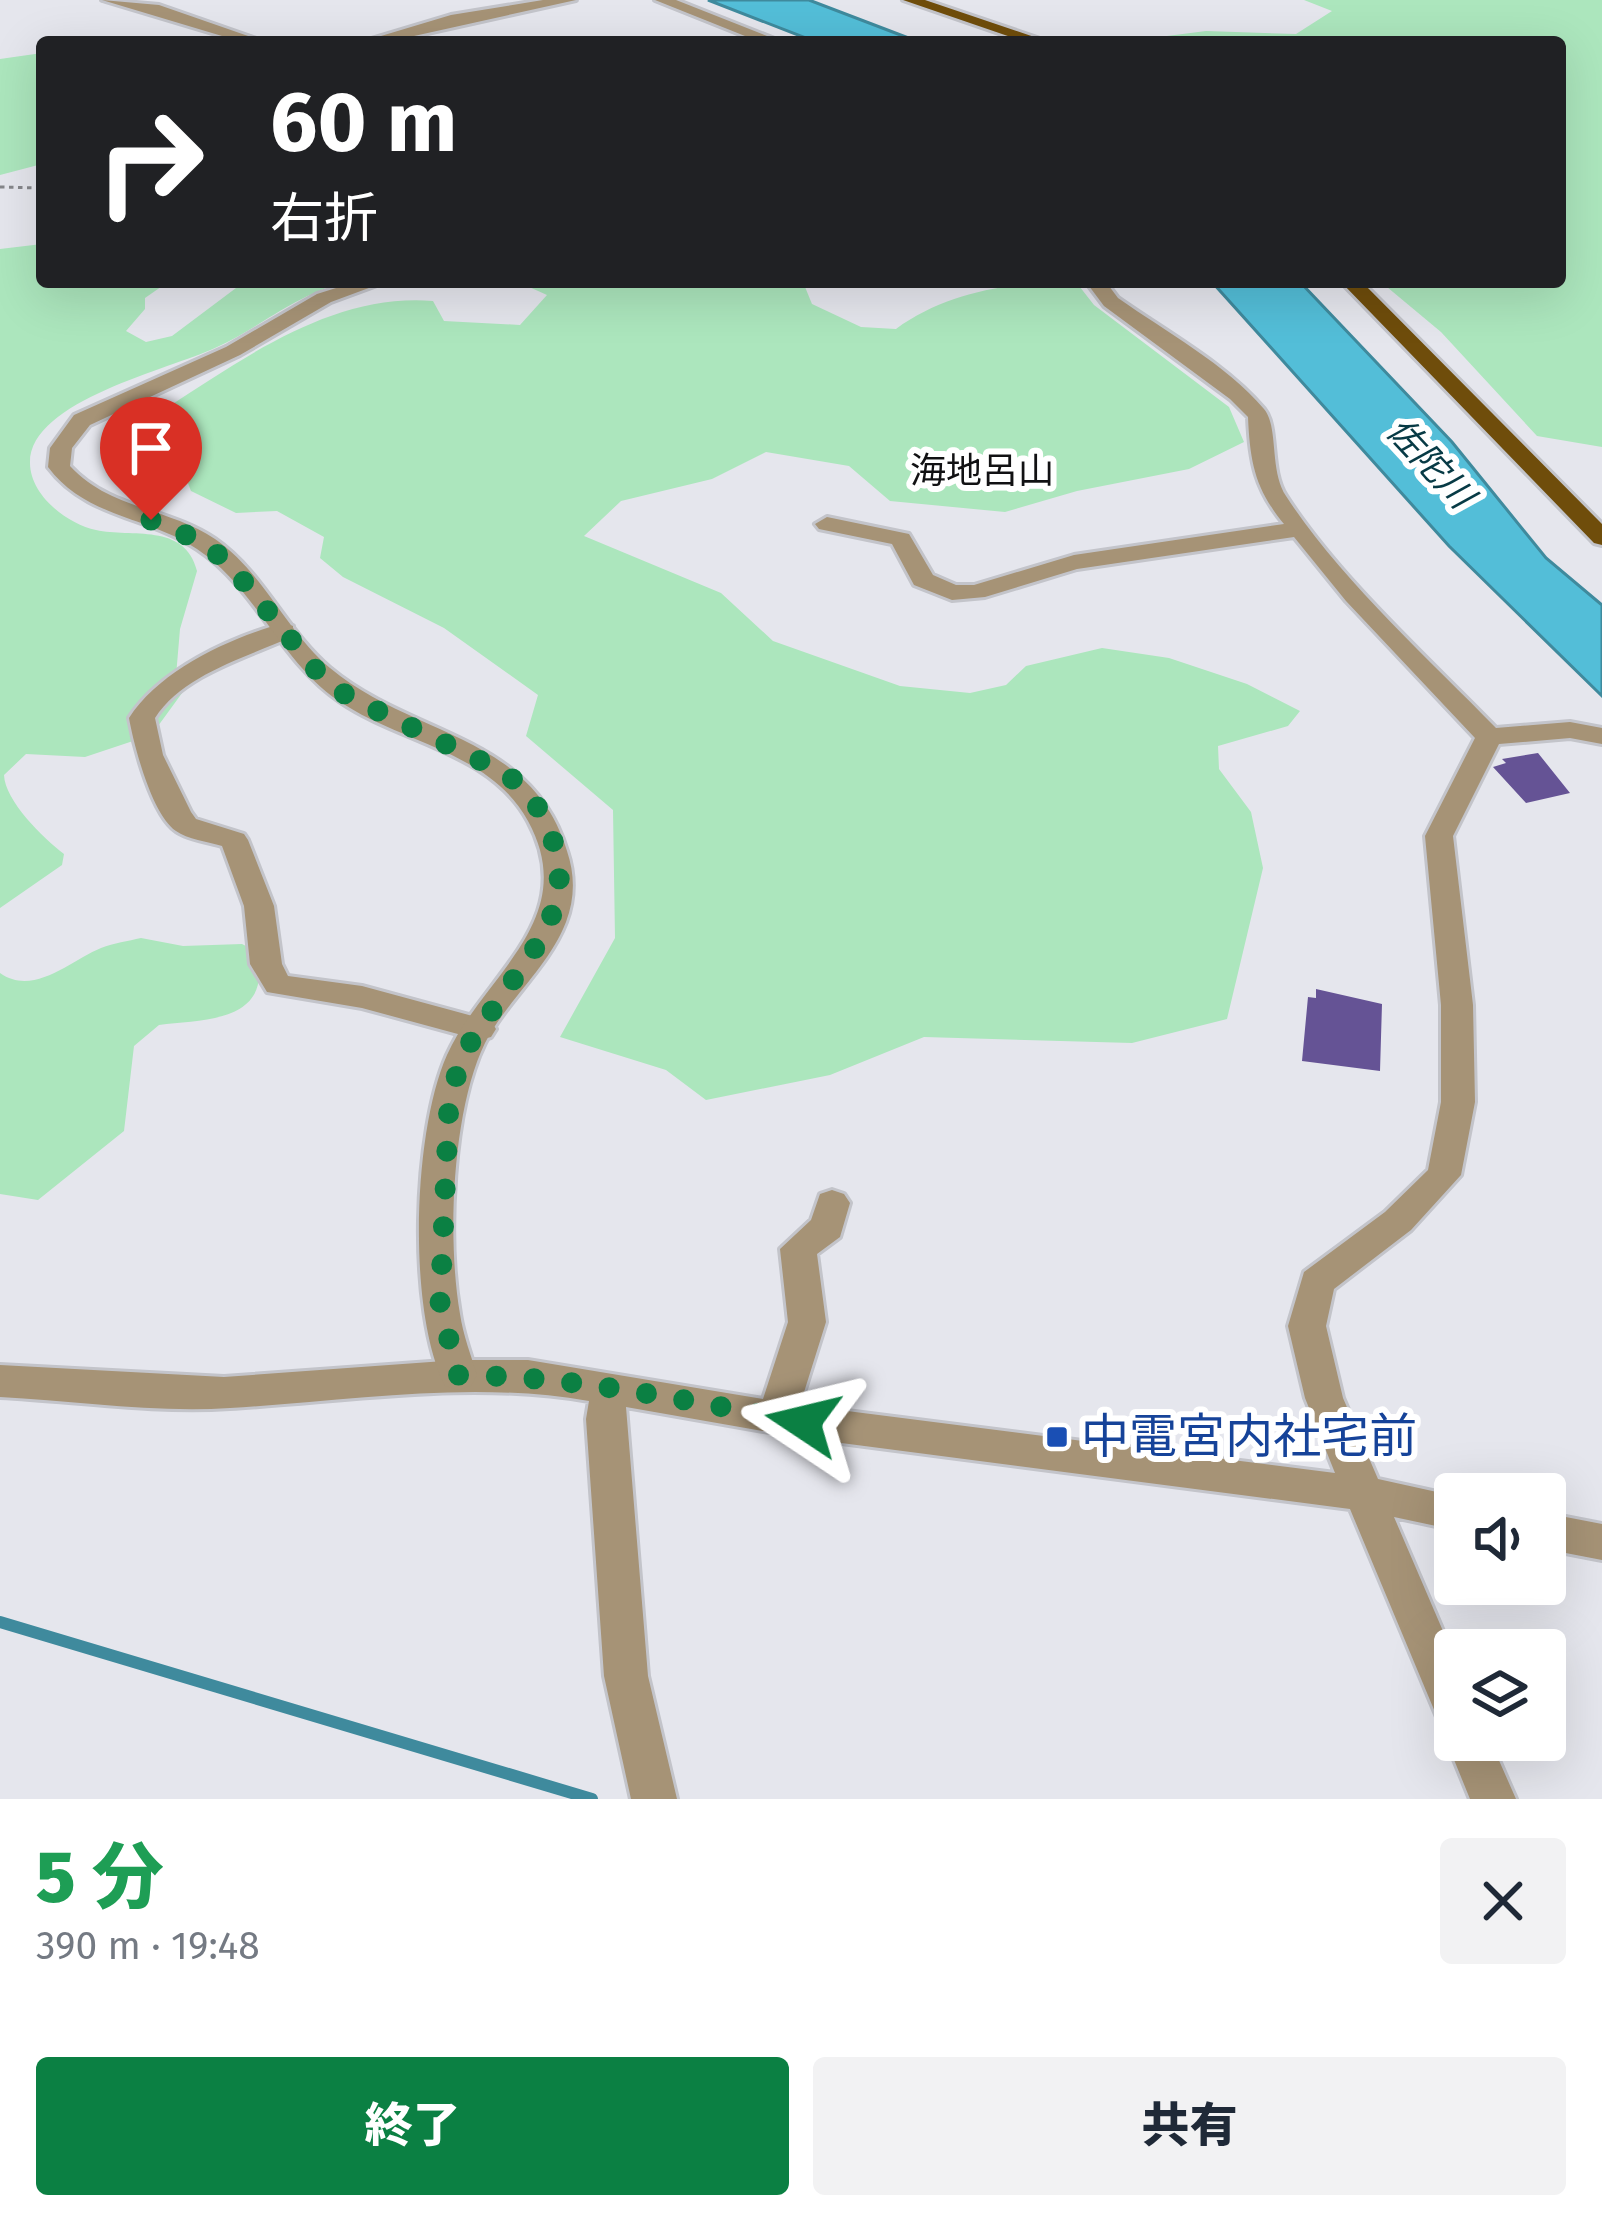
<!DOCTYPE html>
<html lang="ja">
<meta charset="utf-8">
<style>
body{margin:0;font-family:"Fira Sans","Noto Sans JP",sans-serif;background:#f2f2f3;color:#1f2937;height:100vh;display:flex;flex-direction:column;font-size:45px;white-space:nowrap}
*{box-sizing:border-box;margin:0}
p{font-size:39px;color:#747a83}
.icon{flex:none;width:66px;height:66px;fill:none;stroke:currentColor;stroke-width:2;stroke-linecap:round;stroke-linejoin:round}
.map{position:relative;height:1799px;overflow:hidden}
.details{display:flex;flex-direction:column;background:#fff;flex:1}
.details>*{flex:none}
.banner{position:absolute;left:36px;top:36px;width:1530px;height:252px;border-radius:12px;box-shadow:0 12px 48px #0002;background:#202124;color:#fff;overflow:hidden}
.buttons{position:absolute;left:1434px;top:1473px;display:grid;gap:24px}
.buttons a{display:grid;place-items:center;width:132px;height:132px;border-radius:12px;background:#fff;box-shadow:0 12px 48px #0002;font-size:60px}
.pin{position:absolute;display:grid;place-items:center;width:102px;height:102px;color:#fff;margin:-123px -51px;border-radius:50% 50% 50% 0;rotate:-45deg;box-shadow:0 0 12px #0007}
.pin .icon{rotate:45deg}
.me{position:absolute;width:132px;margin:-66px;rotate:280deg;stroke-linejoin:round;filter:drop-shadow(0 0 9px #0008)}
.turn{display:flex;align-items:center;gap:42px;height:252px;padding:0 36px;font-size:54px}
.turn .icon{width:156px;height:156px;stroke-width:2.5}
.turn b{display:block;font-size:84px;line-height:102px}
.round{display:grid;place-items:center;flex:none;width:126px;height:126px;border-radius:12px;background:#f2f2f3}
.headline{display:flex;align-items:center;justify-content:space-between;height:204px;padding:0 36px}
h1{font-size:72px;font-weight:800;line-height:90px;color:#1e9e55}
.button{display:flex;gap:24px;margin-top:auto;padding:24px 36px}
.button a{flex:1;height:138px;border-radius:12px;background:#0b8043;color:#fff;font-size:48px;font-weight:800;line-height:138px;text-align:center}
.button a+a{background:#f2f2f3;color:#1f2937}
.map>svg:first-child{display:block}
.green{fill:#ace6bd}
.water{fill:#53bed8;stroke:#3f8a9d;stroke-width:3}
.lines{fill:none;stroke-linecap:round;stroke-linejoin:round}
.stream{stroke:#3f8a9d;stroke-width:12}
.building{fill:#655395}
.minor-casing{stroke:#c3c4ca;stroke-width:6}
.tertiary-casing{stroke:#c3c4ca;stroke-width:6}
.primary-casing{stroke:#c3c4ca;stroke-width:6}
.path{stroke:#85868a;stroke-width:3;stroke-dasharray:4.5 4.5;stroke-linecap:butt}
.minor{fill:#a69376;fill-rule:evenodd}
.tertiary{fill:#a69376;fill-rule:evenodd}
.primary{fill:#6f4d0b;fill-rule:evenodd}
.route{stroke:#0b8043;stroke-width:21;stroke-dasharray:0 37.8}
.transit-dot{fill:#1a4fb4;stroke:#fff;stroke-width:4.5}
.labels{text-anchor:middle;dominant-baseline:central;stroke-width:12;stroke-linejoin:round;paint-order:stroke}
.far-water-label{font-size:36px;font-style:italic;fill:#073a45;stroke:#fff}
.far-neighbourhood-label{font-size:36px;fill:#111113;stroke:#fff}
.near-transit-label{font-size:48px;fill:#164399;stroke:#fff;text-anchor:start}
</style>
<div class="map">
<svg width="1602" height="1799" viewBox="0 0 1602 1799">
<rect width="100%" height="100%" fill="#e5e6ed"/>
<path class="green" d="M1304,0H1602V447L1537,436L1441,332L1381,282H1560V42H1159V37L1206,31L1296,34L1332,11Z
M42,53V164L0,175V59Z
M42,244V282H168L145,298V309L126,331L146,342L172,336L244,282H345C291,297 263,326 215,348C170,369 29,401 30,463C30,495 67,524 96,530C131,538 185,522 197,571L180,629L176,676L185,689L158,726L142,738L85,757L26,754L4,775C5,801 43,838 64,854L62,865L0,908V249Z
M518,282H803L812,304L861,327L896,329C948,291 1013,282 1076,282L1094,305L1229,407L1244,442L1189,469L1077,491L1005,512L890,501L849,466L766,452L712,479L621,501L584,536L721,593L773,641L900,686L970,693L1006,685L1026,666L1102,648L1169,658L1247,684L1300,711L1288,726L1218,746L1219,769L1251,812L1263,868L1227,1019L1132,1043L924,1037L830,1075L706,1100L666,1070L560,1037L615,938L613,810L526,736L538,695L444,628L343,577L320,558L324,537L277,511L236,513L191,491L172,442L168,407C248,355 335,293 433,301L444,321L520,325L547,295Z
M141,938L183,946L242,944L256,951C275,1023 205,1019 159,1025L134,1046L124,1131L38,1200L0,1194V973C34,997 71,960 101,948C114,943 128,941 141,938Z"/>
<path class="water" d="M708,0H809L919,42H816Z
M1212,282H1300L1452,442L1546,558L1602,605V696L1449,546Z"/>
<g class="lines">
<path class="stream" d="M0,1622L592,1799"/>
</g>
<path class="building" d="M1538,753L1570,793L1526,803L1493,767L1506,763L1502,759Z
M1316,989L1382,1004L1380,1071L1302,1061L1308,997L1316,998Z"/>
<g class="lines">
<defs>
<path id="minor" d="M543,0H576L387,42H361L451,15Z
M655,0H676L782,42H760Z
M1086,282H1106L1118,298C1166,332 1226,364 1264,409C1279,427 1269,470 1286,496C1339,578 1428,658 1496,728L1570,722L1602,728V744L1570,738L1499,744L1453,836L1473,1005L1475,1102L1461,1175L1411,1230L1334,1289L1326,1326L1343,1398L1378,1479L1455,1496V1530L1394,1517L1455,1659V1740H1490L1516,1799H1470L1446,1740L1451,1729L1440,1724L1350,1509L803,1438L626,1407L648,1676L677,1799H631L604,1676L586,1419L589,1401C469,1380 350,1401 230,1408C155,1413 75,1401 0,1397V1365L224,1377L458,1360H528L763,1399L788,1322L780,1249L811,1220L820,1194L832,1190L844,1194L850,1203L840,1237L817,1254L826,1322L800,1405L1335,1473L1305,1398L1288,1326L1304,1272L1385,1212L1428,1170L1441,1102V1005L1425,836L1475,738L1346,601L1294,537L1077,569L985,597L952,600L914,585L892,544L819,529L815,524L827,517L909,534L933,575L956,585H974L1074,555L1284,524C1255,489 1250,462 1248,417L1230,399L1104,306Z
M284,623L293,626V636C248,657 183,674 155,718L163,755L191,812L196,819L244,834L248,840L274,906L282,964L288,976L362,986L491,1021L496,1029L491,1037L480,1040L362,1008L267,992L250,964L244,906L222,846C208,842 187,839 176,831C152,815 134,746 129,718C160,670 229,638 284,623Z
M1545,1513L1602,1524V1560L1545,1549Z"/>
<path id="tertiary" d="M102,0L159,5L265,42H242Z
M355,282H385L331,302L240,355L90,425L72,448L70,466C109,509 169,508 215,539C264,573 286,631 330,668C412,737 532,734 567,851C575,875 575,898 566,922C548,968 507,1000 485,1043C452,1110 447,1240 460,1314C463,1335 471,1355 477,1375L471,1386L458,1390L445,1386C407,1311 413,1131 447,1055C483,975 582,920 528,821C490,751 400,743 339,701C280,661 256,588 197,549C148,516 86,518 48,467L50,448L74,415L226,347L317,294Z"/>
<path id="primary" d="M903,0H925L1049,42H1025Z
M1341,282H1362L1602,524V545L1594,543Z"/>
</defs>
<use href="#minor" class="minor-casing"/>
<use href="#tertiary" class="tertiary-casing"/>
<use href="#primary" class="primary-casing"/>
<path class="path" d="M0,187L42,188"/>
<use href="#minor" class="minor"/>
<use href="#tertiary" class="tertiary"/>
<use href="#primary" class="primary"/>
</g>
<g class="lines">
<path class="route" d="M151,520L203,542L230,565L316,670L347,696L508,774L537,806L554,843L560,884L548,929L462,1055L449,1103L440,1304L458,1375C575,1376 688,1401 803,1422"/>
</g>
<rect class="transit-dot" x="1045" y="1425" width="24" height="24" rx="6"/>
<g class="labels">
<g class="far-water-label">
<text transform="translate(1430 463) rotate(47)">佐陀川</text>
</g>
<g class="far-neighbourhood-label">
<text x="982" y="471">海地呂山</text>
</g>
<g class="near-transit-label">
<text x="1081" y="1437">中電宮内社宅前</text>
</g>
</g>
</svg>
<div class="buttons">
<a><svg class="icon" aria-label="sound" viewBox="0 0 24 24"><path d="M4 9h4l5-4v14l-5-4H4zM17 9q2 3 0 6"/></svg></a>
<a><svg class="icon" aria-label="layers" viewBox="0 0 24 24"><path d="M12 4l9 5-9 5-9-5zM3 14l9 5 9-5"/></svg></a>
</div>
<div class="pin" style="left:151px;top:520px;background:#d93025"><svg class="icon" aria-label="arrive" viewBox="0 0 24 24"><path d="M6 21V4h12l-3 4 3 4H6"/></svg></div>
<svg class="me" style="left:803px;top:1422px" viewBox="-20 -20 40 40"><path d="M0-17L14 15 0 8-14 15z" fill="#0b8043" stroke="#fff" stroke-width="4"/></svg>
<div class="banner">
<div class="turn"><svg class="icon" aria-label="right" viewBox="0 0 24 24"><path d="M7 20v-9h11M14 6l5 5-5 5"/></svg><div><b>60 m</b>右折</div></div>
</div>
</div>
<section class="details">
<div class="headline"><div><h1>5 分</h1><p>390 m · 19:48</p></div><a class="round"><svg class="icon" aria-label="close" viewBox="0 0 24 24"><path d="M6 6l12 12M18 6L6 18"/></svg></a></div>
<div class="button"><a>終了</a><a>共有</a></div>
</section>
